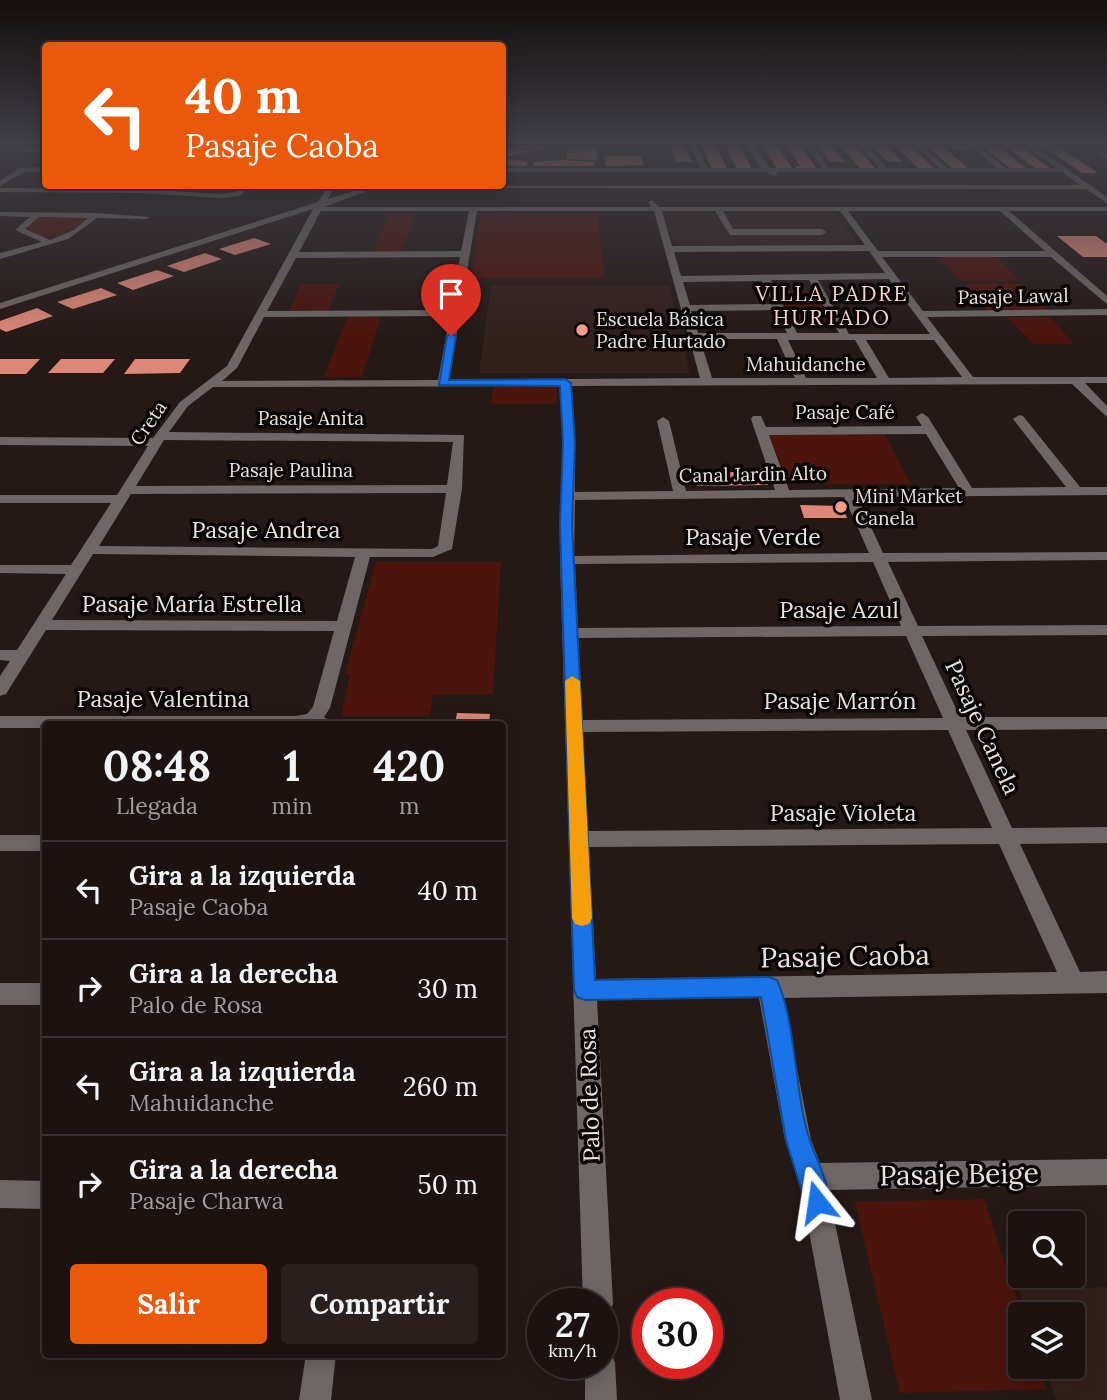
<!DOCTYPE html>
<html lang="es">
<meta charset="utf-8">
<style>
body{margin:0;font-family:Lora,serif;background:#29201e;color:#f1f3f6;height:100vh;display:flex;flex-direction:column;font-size:26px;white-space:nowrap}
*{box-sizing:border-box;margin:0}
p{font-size:23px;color:#a09e9f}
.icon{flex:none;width:38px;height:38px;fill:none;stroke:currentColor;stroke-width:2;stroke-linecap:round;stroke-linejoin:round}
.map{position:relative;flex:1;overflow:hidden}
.panel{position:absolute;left:42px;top:721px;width:464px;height:637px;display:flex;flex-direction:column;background:#1c1310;border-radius:7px;box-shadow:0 4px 18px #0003,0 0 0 2px #3a3230}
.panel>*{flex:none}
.guide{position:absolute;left:42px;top:42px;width:464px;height:147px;border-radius:7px;box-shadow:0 4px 18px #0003,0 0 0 2px #3a3230;background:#ea580c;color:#fff;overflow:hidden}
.controls{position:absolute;left:1008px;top:1211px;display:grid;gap:14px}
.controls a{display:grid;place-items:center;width:77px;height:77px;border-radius:7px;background:#1c1310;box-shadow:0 4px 18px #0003,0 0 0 2px #3a3230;font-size:35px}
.speed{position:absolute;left:527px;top:1288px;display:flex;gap:14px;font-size:35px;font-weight:700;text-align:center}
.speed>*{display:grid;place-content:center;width:91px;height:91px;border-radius:50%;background:#1c1310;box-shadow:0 4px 18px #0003,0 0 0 2px #3a3230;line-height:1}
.speed small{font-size:18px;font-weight:400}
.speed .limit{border:10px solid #d22;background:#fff;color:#111}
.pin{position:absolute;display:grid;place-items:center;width:60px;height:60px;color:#fff;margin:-72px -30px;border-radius:50% 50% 50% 0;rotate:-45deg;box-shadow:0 0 7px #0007}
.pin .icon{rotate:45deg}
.me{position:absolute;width:77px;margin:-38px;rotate:345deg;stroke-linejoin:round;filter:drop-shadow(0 0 5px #0008)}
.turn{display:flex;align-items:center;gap:24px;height:147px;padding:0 28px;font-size:32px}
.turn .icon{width:91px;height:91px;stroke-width:2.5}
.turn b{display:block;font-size:49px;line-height:60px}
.eta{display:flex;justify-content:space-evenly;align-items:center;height:119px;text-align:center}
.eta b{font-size:42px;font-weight:700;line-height:49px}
.cta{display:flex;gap:14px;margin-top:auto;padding:14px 28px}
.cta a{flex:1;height:80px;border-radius:7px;background:#ea580c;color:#fff;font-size:28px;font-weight:700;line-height:80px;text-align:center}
.cta a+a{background:#29201e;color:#f1f3f6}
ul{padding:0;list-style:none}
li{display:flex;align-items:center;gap:21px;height:98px;padding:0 28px;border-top:2px solid #3a3230}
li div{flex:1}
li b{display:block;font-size:26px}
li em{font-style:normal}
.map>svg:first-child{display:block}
.built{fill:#32201c}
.green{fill:#4b140c}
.building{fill:#dd8777}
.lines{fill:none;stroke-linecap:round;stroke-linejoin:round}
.minor{fill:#6e6765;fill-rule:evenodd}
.route{fill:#1a73e8;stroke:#114b97;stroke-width:2}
.slow{fill:#f59e0b}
.poi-dot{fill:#f49d8c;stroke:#0a0605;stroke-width:2.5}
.labels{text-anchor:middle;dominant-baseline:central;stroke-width:7;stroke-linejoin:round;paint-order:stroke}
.far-street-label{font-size:19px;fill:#eae2e0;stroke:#0a0605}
.far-poi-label{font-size:19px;fill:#eae2e0;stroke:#0a0605;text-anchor:start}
.far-neighbourhood-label{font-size:21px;letter-spacing:2px;fill:#f4d2cb;stroke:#0a0605}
.street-label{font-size:23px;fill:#eae2e0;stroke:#0a0605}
.near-street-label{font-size:28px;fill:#eae2e0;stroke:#0a0605}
</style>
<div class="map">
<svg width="1107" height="1400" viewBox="0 0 1107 1400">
<rect width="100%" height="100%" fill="#251916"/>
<path class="built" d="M523,143H661L669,167H502V149Z
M661,213H835L858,245H676Z
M491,286H669L690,373H479Z
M1107,1287V1400H1056L1045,1367H1073V1314H1027L1019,1290Z"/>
<path class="green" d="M597,214L605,278H471L481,215Z
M388,215H414L402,252H373Z
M39,217H89C72,233 46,247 27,227Z
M939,257H997L1020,281H960Z
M301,284H339L329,310L289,311Z
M964,284H1021L1048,310L988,311Z
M776,290L818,291L832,319L787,318Z
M348,317H381L362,377H324Z
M1007,317H1050L1074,344H1033Z
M557,386V404H491L493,387Z
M769,434L885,435L911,484H789Z
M376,562H501L493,694H433L430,716H341L350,675L345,674Z
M984,1199L1022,1314L1020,1367H1039L1046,1389L900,1393L855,1202Z"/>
<path class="building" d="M670,143H684L692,162H676Z
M701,143H715L727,169H712Z
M724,143H738L752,169H737Z
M761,143H775L793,169H777Z
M785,143H799L817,169H797L795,166H800Z
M816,143H830L845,162H830Z
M839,143H853L876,169H860Z
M870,143H884L903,162H888Z
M893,143H907L935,169H919Z
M924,143H938L968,168H952Z
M948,143H962L971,150H956Z
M978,143H993L1026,168H1010Z
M1002,143H1016L1051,169H1036Z
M1039,143L1055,144L1098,173H1082Z
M527,144L552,147L542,150L516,147Z
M569,147L598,148L596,160L566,159Z
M514,148L532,151L503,158L528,162L526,166L502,165V151Z
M604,156H641L644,165L606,166Z
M562,160L595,162L594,166H533L534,162Z
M1057,236H1096L1107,244V257H1083Z
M254,238L271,244L235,255L219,249Z
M205,253L222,259L184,272L167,266Z
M157,270L174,276L133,290L117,283Z
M101,288L117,295L73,309L57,302Z
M37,308L53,316L6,332L0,329V321Z
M0,359H40L26,374H0Z
M61,359H115L103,373H48Z
M135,359H190L180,373L124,374Z
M693,472H764L768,485L696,486Z
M800,505L842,506L847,518H804Z
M457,713L490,714L489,724H455Z"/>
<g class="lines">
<path class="minor" d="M502,143H513L502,147Z
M689,143H695L707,168H760L746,143H752L770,168H822L804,143H810L829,168H879L858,143H864L887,168H939L913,143H920L947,168H997L967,143H974L1006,168H1056L1023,143H1030L1107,197V203L1086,189L432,188L428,186L1080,185L1062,172H776L778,174L774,176L766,172H502V168H700Z
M1083,143H1090L1107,154V159Z
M0,147L46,148V152L0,151Z
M46,167V171L24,172L0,186V181L19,168Z
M242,186H250L240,196L222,198L140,193L0,192V188L140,189L222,194L235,192Z
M328,186H335L328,199L371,186H381L324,207H651L648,202L652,200L659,207H1107V211H1009L1107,296V304L1051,257H882L923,311L1107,309V315L927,317L973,377H1107V383H1085L1107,406V417L1072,384L571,386L575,443V492L673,491L657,421L663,417L669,421L686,491L775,490L751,419L753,416H761L766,427L922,426L916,417L922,413L928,417L972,488L1066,487L1013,419L1019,415L1023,416L1080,487H1107V495L857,497L883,553L1107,552V560L888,562L918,626L1107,625V635L922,636L960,717H1107V729L966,730L1012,828L1107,827V843L1020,844L1080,972L1107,971V993L783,998L811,1140L820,1163L1107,1159V1185L828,1190L872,1400H840L799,1177L785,1140L759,998L597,1000L613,1304L608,1314L602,1317V1304H583L560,560L563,443L560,386L213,387L188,406L169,432L464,435L462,489L452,549L433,557H370L330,708L324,717L333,724H46V728H0V716H296L307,714L313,707L334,631L46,630L6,694L0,696V676L10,661L0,660V650H17L66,574L0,573V565H71L111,503H0V495H117L148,446L0,445V437L153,438L180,402L227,366L313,209L0,309V303L318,202ZM321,211H469L461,251L299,252ZM477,211H654L700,378L449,380ZM662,211H715L730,235H822L826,232L822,229H733L723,211H840L865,245L672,246ZM848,211H1000L1045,251H878ZM869,251L885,273L681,276L674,252ZM460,257L451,310L267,311L296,258ZM889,279L930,334H849L818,280ZM771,280H809L839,333H797ZM762,281L773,304L690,305L683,282ZM776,310L787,333H698L691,311ZM450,316L438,380L222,381L237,368L264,317ZM700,339H777L795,378H712ZM788,340H855L877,378H806ZM866,340H934L962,377L889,378ZM926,434L959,488L789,490L769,435ZM164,440L453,442L447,485L136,486ZM446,493L438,546L432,549L99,546L131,494ZM844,497L869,553L574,556L575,500ZM93,554L355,557L337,621L52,620ZM873,562L901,626L578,628L575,564ZM906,636L943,718L583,720L578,638ZM948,730L992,828L588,831L583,732ZM999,844L1057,972L596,979L589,847Z
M0,212L96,213L150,217L146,219L97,218L68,239L0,259V253L42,242L15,230L30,217L0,216ZM39,217L88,218L74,230L50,240L25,229Z
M0,835H46V851H0Z
M0,983H46V1005H0Z
M0,1180L46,1181V1209L0,1208Z
M602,1349L611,1352L615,1363L617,1400H585V1363H602Z
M306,1354H336L331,1400H299Z"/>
</g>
<linearGradient id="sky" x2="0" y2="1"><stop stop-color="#140e0c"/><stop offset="0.42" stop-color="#403e47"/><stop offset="1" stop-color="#403e47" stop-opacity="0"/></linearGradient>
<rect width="1107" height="339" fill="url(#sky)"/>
<path class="route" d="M451,333L456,336L449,380L565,379L571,383L575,443L572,525L595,980L769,977L777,980C797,1025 794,1096 811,1144C818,1164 834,1190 826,1211L817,1214L808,1211L786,1140L761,997L585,1000L577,997L574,990L560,525L563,443L560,386L439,385L447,336Z"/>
<path class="slow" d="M572,676L580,681L592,918L589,924L582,926L575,924L572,918L565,681Z"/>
<g class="poi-dot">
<circle cx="582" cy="330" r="7"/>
<circle cx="841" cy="507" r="7"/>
</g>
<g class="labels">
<g class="far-street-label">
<text transform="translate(1013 296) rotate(-1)">Pasaje Lawal</text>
<text x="806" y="364">Mahuidanche</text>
<text x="845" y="412">Pasaje Café</text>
<text x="311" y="418">Pasaje Anita</text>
<text transform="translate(148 423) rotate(-56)">Creta</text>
<text x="291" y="470">Pasaje Paulina</text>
<text transform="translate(753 474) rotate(-1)">Canal Jardin Alto</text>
</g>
<g class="far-poi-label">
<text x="596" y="319">Escuela Básica<tspan x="596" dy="22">Padre Hurtado</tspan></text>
<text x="855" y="496">Mini Market<tspan x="855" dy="22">Canela</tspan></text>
</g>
<g class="far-neighbourhood-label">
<text x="832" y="293">VILLA PADRE<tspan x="832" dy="24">HURTADO</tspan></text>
</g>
<g class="street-label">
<text x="266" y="529">Pasaje Andrea</text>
<text x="753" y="536">Pasaje Verde</text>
<text x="192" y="603">Pasaje María Estrella</text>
<text x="839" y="609">Pasaje Azul</text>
<text x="163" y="698">Pasaje Valentina</text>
<text x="840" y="700">Pasaje Marrón</text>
<text transform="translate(983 727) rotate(65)">Pasaje Canela</text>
<text x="843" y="812">Pasaje Violeta</text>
<text transform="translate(589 1095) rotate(-92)">Palo de Rosa</text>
</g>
<g class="near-street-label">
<text transform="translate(845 956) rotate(-1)">Pasaje Caoba</text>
<text transform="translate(959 1174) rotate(-1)">Pasaje Beige</text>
</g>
</g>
</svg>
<div class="controls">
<a><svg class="icon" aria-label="search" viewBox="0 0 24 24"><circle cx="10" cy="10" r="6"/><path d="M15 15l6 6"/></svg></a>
<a><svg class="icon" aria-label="layers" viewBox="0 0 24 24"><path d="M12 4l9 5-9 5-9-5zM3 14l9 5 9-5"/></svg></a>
</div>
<div class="speed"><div>27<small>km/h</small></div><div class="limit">30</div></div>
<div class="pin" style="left:451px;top:336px;background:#d93025"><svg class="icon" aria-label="arrive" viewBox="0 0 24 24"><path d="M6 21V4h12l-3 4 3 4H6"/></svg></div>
<svg class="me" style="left:817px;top:1202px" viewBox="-20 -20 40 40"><path d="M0-17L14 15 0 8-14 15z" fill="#1a73e8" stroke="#fff" stroke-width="4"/></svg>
<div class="guide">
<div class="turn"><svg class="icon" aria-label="left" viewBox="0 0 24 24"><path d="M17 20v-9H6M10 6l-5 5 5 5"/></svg><div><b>40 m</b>Pasaje Caoba</div></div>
</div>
<section class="panel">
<div class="eta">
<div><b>08:48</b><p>Llegada</p></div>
<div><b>1</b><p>min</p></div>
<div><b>420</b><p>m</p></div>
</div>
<ul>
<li><svg class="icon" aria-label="left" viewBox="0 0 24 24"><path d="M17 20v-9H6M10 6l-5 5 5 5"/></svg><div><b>Gira a la izquierda</b><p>Pasaje Caoba</p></div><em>40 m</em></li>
<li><svg class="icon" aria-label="right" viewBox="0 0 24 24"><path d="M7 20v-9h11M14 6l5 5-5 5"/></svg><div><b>Gira a la derecha</b><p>Palo de Rosa</p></div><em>30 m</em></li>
<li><svg class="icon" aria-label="left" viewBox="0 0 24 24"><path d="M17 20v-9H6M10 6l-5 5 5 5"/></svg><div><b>Gira a la izquierda</b><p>Mahuidanche</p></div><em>260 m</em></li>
<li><svg class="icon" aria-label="right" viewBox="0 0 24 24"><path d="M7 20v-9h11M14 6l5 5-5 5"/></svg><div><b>Gira a la derecha</b><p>Pasaje Charwa</p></div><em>50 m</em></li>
</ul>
<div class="cta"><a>Salir</a><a>Compartir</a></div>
</section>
</div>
